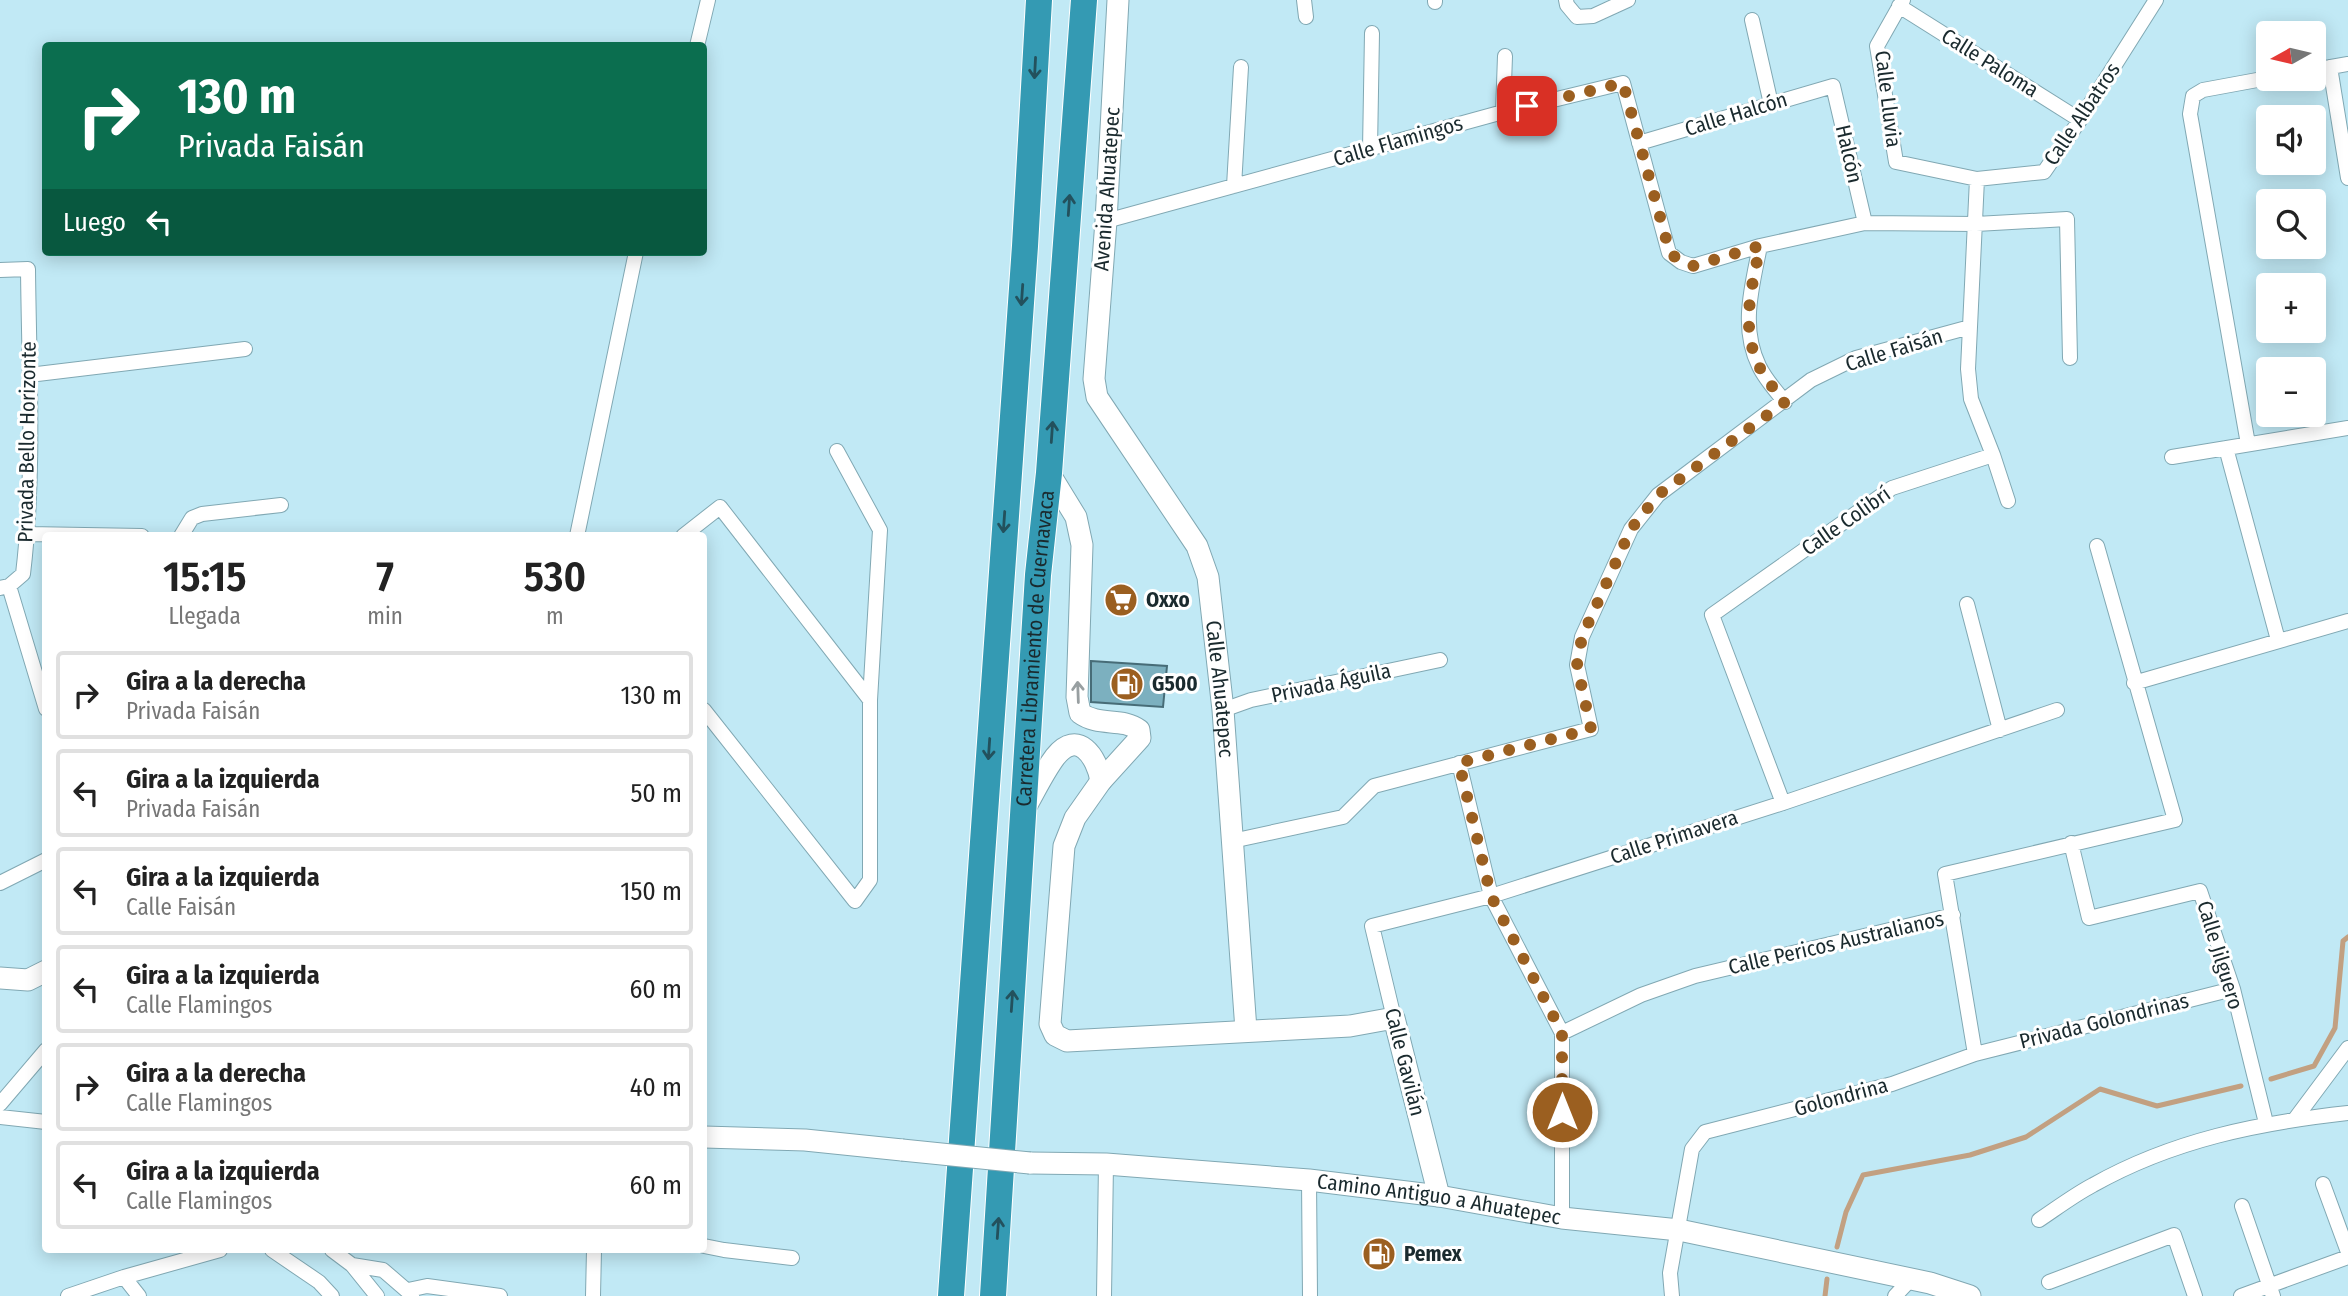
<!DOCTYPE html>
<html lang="es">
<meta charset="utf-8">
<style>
body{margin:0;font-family:"Fira Sans Condensed",sans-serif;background:#f6f6f6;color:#222;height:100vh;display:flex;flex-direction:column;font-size:26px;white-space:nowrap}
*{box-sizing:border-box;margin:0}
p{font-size:23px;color:#767676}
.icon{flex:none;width:38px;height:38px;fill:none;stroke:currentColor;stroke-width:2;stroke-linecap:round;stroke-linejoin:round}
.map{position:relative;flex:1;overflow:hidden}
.drawer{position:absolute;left:42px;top:532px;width:665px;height:721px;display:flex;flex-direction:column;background:#fff;border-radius:7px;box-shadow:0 4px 18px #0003}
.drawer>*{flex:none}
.top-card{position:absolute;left:42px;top:42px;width:665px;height:214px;border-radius:7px;box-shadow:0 4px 18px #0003;background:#0b6e4f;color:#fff;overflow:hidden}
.needle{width:46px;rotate:262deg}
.buttons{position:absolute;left:2256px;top:21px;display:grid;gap:14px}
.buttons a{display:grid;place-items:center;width:70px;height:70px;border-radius:7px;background:#fff;box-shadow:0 4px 18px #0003;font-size:35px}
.pin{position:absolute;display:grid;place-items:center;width:60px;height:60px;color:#fff;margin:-30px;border-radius:14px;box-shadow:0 4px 10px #0006}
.me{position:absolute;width:77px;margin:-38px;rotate:0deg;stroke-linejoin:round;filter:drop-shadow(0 0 5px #0008)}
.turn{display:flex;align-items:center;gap:24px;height:147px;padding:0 21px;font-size:32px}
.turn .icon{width:91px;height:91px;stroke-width:2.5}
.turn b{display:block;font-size:49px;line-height:60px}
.then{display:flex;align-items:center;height:66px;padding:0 21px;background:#0003;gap:14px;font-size:26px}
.eta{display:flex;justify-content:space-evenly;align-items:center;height:119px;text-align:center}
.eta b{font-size:42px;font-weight:600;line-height:49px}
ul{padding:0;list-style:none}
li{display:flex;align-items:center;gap:21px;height:88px;margin:0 14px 10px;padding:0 7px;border:4px solid #e0e0e0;border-radius:7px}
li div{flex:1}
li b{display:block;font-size:26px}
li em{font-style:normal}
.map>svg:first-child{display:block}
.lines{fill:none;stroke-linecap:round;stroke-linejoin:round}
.stream{stroke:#c2a081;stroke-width:5}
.building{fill:#7cb0bf;stroke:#476c77;stroke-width:2}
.street-casing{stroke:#81a8b3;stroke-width:16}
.secondary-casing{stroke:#81a8b3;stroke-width:23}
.highway-casing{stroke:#fff;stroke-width:28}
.street{stroke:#fff;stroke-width:14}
.secondary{stroke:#fff;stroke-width:21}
.highway{stroke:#349ab3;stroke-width:26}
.secondary-bridge-casing{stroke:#81a8b3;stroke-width:23;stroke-linecap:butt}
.secondary-bridge{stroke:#fff;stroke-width:21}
.oneway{stroke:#23515d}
.oneway2{stroke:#989fa1}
.route{stroke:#9b5f20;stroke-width:12;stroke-dasharray:0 21.6}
.labels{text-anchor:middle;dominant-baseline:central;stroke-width:6;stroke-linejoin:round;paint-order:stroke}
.street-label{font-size:21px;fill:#1a2a2e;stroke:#fff}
.poi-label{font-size:21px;font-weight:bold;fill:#1a2a2e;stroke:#fff;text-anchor:start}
</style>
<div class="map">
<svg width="2348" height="1296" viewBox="0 0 2348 1296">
<rect width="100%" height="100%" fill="#c1e9f5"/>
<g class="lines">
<path class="stream" d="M2271,1079L2314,1066L2335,1028L2343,941L2348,937
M1837,1247L1846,1212L1863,1175L1970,1155L2026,1137L2100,1089L2157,1106L2241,1086
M1825,1296L1827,1279"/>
</g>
<path class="building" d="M1091,661L1167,666L1163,707L1091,702Z"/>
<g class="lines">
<defs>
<path id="street" d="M1304,0L1306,17
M1435,0V2
M1566,0L1567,5L1577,17L1593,16L1628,0
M1903,0L1877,46L1896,162L1977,179L2044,172L2080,120L2156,0
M1899,6L2080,120
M1752,20L1771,104
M697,46L708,0
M2330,67L2348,178
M2314,70L2348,64
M1503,112L1505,56
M1639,143L1833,86L1865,223
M1370,149L1372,33
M1977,179L1968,369L1971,399L1993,455L2008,501
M1234,186L1241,67
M1106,221L1503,112L1623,83L1669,253L1681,262L1693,266L1760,246L1865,223L1976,224L2067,219L2070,358
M1760,246C1752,287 1740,327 1759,366C1765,379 1776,391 1785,402
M0,270L28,269C29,369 35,474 23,574L9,586L0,588
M29,375L245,349
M2248,444L2190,114L2193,96L2203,90L2268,78
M2226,448L2278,640
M2172,457L2348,428
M28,534L142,536
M181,536L192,518L202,514L281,505
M577,536L636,252
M683,536L720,507L870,700
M9,586L46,709
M1967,604L2000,730
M2134,683L2348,621
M704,710L855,901L870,880V700L880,530L837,451
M1223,710L1251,700L1440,660
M1459,763L1491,896L1562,1033V1218
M1783,803L1712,615L1892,488L1993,455
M1232,841L1343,817L1374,786L1591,729L1577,665L1582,637L1631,529L1658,495L1811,380L1856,358L1970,327
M2071,843L2089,918L2200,891L2233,989L2266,1123
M0,883L46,860
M1394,1018L1372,926L1491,896L1783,803L2057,710
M1562,1033L1641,995L1695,976L1953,915
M1975,1054L1945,874L2175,820L2097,546
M0,1104L46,1050
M0,1117L46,1122
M2295,1119L2348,1048
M1309,1180L1310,1296
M2323,1184L2348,1252
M2242,1206L2273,1296
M2039,1220C2057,1208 2074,1195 2093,1185C2173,1140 2258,1123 2348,1113
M704,1246L724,1250L792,1258
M272,1250L319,1282L332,1296
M332,1250L352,1265L377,1296
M352,1265L383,1270L412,1295
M124,1277L139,1296
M2049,1282L2174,1235L2195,1296
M408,1290L427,1286L500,1296
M68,1296L124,1277L220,1250
M593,1296L594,1250
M1104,1296L1106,1164
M1672,1296L1670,1273L1692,1149L1705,1132L1892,1084L1975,1054L2233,989
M1895,1296L1911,1279
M2241,1296L2348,1257"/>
<g id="secondary">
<path id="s1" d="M1118,0L1106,221L1094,379L1097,397L1197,546L1208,577L1223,710L1246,1030"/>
<path d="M1049,473L1076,517L1082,545L1077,697L1080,713C1099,727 1122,717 1139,730L1140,738L1101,781L1075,818L1064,846L1050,1024L1055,1035L1067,1041L1350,1026L1394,1018L1439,1196"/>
<path d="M1024,810C1034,793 1043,773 1055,757C1078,728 1097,757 1101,781"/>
<path d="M0,978L28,980L46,971"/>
<path d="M704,1137L805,1140L902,1150"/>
<path id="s2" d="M1030,1163L1106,1164L1309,1180L1439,1196L1562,1218L1679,1230L1930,1283L1970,1296"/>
</g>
<g id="highway">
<path d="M951,1296L1025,246L1039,0"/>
<path id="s3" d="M993,1296L1038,575L1049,473L1084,0"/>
</g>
</defs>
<use href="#street" class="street-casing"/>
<use href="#secondary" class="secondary-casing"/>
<use href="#highway" class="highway-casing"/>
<use href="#street" class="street"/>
<use href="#secondary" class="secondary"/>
<use href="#highway" class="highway"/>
<defs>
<path id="secondary-bridge" d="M902,1150L1030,1163"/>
</defs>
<use href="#secondary-bridge" class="secondary-bridge-casing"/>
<use href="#secondary-bridge" class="secondary-bridge"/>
</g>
<defs><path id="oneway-shaft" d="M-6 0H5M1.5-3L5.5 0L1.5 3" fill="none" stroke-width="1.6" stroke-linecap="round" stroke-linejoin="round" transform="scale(1.75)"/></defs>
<g class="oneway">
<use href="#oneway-shaft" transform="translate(1035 68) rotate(93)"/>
<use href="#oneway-shaft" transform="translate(1069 205) rotate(-86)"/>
<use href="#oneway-shaft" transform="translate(1022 295) rotate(94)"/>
<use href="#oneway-shaft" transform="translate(1052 432) rotate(-86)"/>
<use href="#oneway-shaft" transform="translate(1004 522) rotate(94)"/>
<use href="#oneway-shaft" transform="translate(989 749) rotate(94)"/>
<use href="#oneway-shaft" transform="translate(1012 1001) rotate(-86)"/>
<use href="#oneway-shaft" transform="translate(998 1228) rotate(-86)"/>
</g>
<use class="oneway2" href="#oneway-shaft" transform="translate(1078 692) rotate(-92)"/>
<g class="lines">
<path class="route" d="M1527,106L1623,83L1670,253L1681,262L1693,266L1760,246C1752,287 1740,327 1759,366C1765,379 1776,391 1785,402L1658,495L1631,529L1582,637L1577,665L1591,729L1459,763L1491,896L1562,1033V1112"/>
</g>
<defs>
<symbol id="supermarket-disc" viewBox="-11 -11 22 22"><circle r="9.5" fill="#9b5f20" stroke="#fff"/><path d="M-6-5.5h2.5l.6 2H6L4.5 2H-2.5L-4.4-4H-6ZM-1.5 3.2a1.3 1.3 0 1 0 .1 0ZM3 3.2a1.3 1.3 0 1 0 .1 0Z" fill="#fff"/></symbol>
<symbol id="fuel-disc" viewBox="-11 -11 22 22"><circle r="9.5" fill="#9b5f20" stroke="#fff"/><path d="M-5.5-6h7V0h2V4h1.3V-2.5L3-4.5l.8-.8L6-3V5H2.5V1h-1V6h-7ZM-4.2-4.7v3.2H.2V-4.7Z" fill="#fff"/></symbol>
</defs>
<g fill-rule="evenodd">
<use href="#supermarket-disc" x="1102" y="581" width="38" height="38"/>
<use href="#fuel-disc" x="1108" y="665" width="38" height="38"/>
<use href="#fuel-disc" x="1360" y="1235" width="38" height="38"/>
</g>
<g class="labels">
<g class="street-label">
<text transform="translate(1990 63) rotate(32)">Calle Paloma</text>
<text transform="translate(1888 99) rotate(83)">Calle Lluvia</text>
<text transform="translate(1736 114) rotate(-17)">Calle Halcón</text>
<text transform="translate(2082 114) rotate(-56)">Calle Albatros</text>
<text transform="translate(1398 141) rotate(-16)">Calle Flamingos</text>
<text transform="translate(1849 154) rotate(77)">Halcón</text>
<text transform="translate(1107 189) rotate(-86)">Avenida Ahuatepec</text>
<text transform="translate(1894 350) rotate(-17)">Calle Faisán</text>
<text transform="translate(27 442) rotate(-89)">Privada Bello Horizonte</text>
<text transform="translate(1846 521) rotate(-35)">Calle Colibrí</text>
<text stroke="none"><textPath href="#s3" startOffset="649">Carretera Libramiento de Cuernavaca</textPath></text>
<text transform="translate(1331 683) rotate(-12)">Privada Águila</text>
<text stroke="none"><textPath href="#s1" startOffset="723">Calle Ahuatepec</textPath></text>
<text transform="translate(1674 837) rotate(-18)">Calle Primavera</text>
<text transform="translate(1836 943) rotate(-13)">Calle Pericos Australianos</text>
<text transform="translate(2220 955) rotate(73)">Calle Jilguero</text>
<text transform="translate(2104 1021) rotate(-14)">Privada Golondrinas</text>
<text transform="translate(1405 1062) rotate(76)">Calle Gavilán</text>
<text transform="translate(1841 1097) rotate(-15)">Golondrina</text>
<text stroke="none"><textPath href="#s2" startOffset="411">Camino Antiguo a Ahuatepec</textPath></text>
</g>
<g class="poi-label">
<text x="1146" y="600">Oxxo</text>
<text x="1152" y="684">G500</text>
<text x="1404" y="1254">Pemex</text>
</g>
</g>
</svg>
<div class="buttons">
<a><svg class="needle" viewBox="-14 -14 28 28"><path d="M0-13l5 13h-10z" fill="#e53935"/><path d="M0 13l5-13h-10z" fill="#767676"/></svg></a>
<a><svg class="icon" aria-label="sound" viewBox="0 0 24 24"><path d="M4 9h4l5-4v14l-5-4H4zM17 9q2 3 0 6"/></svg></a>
<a><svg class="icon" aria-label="search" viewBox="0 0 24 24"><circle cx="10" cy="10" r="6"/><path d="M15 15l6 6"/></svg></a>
<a>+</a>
<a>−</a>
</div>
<div class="pin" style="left:1527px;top:106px;background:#d93025"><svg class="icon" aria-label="arrive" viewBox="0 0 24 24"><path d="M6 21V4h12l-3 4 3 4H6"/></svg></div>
<svg class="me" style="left:1562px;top:1112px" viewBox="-20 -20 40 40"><circle r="17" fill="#9b5f20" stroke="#fff" stroke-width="3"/><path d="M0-11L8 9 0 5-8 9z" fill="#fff"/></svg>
<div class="top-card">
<div class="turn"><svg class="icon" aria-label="right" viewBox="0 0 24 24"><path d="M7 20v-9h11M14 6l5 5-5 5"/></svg><div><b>130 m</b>Privada Faisán</div></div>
<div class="then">Luego<svg class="icon" aria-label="left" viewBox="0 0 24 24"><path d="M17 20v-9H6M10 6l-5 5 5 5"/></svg></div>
</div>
<section class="drawer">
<div class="eta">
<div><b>15:15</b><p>Llegada</p></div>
<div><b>7</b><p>min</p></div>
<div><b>530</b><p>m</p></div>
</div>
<ul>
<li><svg class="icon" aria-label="right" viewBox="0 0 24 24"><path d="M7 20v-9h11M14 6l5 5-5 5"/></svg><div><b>Gira a la derecha</b><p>Privada Faisán</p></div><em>130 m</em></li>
<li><svg class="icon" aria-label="left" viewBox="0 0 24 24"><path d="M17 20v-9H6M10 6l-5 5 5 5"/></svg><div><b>Gira a la izquierda</b><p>Privada Faisán</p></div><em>50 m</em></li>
<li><svg class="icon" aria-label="left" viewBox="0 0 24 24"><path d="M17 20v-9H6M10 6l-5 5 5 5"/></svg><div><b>Gira a la izquierda</b><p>Calle Faisán</p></div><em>150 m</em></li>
<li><svg class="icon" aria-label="left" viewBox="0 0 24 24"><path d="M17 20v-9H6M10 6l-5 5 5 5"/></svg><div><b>Gira a la izquierda</b><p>Calle Flamingos</p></div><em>60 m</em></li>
<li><svg class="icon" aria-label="right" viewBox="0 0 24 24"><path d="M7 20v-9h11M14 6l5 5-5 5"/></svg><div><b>Gira a la derecha</b><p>Calle Flamingos</p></div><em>40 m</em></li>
<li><svg class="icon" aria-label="left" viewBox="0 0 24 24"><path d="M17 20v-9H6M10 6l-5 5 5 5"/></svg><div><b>Gira a la izquierda</b><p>Calle Flamingos</p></div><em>60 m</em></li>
</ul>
</section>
</div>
